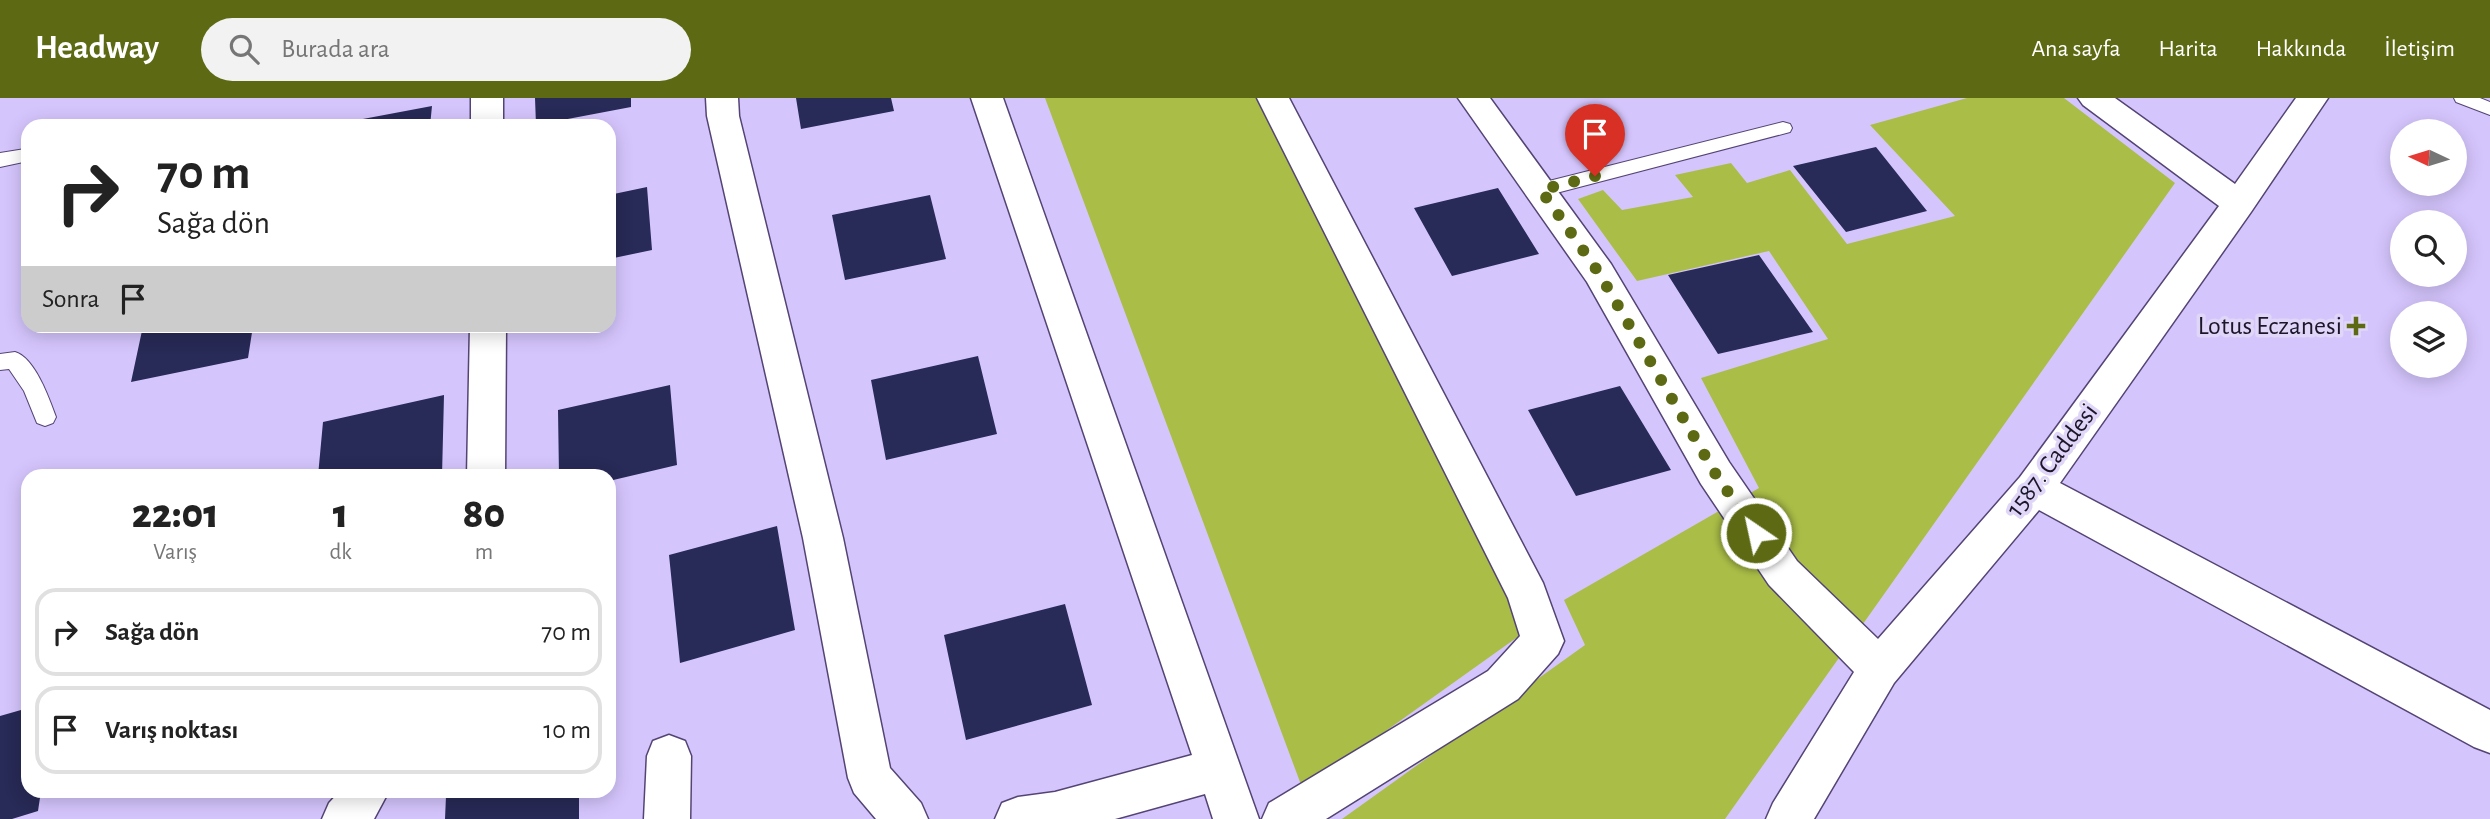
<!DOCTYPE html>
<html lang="tr">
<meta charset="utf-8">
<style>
body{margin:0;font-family:"Alegreya Sans",sans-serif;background:#f2f2f2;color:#222;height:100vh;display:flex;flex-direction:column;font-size:26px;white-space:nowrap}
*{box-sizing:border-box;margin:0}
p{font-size:23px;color:#767676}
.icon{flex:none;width:38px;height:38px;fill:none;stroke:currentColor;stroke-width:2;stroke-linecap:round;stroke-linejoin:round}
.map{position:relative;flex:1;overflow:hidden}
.side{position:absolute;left:21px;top:371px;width:595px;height:329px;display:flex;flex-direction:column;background:#fff;border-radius:21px;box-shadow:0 4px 18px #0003}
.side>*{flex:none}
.top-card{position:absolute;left:21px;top:21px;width:595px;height:214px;border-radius:21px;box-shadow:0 4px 18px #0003;background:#fff;color:#222;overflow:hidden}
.needle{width:46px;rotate:274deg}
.fabs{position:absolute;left:2390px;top:21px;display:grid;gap:14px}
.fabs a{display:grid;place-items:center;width:77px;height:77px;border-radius:50%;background:#fff;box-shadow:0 4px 18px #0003;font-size:35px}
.pin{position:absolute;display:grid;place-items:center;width:60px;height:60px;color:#fff;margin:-72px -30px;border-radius:50% 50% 50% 0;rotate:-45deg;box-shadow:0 0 7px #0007}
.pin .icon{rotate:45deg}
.me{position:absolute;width:77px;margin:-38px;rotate:326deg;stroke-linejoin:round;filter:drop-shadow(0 0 5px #0008)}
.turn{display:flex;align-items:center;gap:24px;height:147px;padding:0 21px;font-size:32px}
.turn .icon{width:91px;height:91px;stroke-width:2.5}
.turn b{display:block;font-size:49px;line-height:60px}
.then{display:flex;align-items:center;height:66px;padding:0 21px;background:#0003;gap:14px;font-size:26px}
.eta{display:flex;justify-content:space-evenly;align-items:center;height:119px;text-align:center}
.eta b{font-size:42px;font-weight:800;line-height:49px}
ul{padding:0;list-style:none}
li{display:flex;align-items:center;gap:21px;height:88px;margin:0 14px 10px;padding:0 7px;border:4px solid #e0e0e0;border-radius:21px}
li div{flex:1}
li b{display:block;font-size:26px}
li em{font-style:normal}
header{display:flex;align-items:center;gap:42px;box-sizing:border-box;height:98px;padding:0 35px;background:#5d6a13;color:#fff}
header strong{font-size:33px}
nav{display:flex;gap:38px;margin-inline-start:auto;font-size:24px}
.search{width:490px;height:63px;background:#f2f2f2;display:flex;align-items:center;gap:18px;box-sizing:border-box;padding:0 24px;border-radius:38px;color:#767676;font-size:26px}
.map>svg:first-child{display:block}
.green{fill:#aabe47}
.building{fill:#282a57}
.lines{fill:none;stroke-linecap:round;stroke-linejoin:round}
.service-casing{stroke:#544474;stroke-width:2}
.minor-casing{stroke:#544474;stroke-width:3}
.service{fill:#fff;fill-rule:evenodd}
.minor{fill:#fff;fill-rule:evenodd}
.route{stroke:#5d6a13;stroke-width:12;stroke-dasharray:0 21.6}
.poi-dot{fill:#5d6a13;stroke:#dfd6f8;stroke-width:2.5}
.labels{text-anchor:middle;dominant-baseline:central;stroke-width:7;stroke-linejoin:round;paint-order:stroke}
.poi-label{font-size:26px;fill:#1c162a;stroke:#dfd6f8;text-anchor:end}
.street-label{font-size:26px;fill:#1c162a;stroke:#dfd6f8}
</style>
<header>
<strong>Headway</strong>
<div class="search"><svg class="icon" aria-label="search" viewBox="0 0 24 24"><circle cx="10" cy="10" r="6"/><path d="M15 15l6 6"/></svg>Burada ara</div>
<nav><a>Ana sayfa</a><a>Harita</a><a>Hakkında</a><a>İletişim</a></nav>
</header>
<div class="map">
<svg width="2490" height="721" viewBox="0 0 2490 721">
<rect width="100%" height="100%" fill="#d5c5fd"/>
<path class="green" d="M1045,0H1263L1536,526L1303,692Z
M1967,0H2064L2175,85L1725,721H1342L1585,547L1564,502L1759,390L1701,280L1828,241L1769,153L1637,183L1578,101L1603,92L1622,112L1693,99L1675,77L1731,65L1747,85L1790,72L1847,146L1955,118L1870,27Z"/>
<path class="building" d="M535,0H631V9L536,27Z
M796,0H891L894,13L801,31Z
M432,8L430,28H331V27Z
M1876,49L1927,113L1846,134L1793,68Z
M647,89L652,152L609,161V97Z
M1498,90L1539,156L1452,178L1414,110Z
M930,97L946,161L845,182L832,117Z
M1759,157L1813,234L1718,256L1668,177Z
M143,228H253L248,260L131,284Z
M978,258L997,336L886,362L871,282Z
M670,287L677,367L609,383V378H559L558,312Z
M1620,288L1671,372L1576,398L1528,312Z
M444,297L442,378H318L323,324Z
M777,428L795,532L680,565L669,457Z
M1065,506L1092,607L966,642L944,537Z
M28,610V693H41L38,713L12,721H0V618Z
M468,693H579V721H445L446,698Z"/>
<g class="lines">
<defs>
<path id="service" d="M2454,0H2480L2490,4V17L2456,4Z
M1783,24L1790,26L1792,30L1790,34L1541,99L1534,97L1531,92L1534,87L1541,85Z
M25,51H28V63L0,69V55Z
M15,254C35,260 49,300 56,319L53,325L45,328L37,325L24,293L9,271L0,272V256Z"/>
<path id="minor" d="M471,0H503V28H471Z
M706,0H738L739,18L843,440L890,670L921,705L928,721H876L854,695L848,680L803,440L707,18Z
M971,0H1003L1259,721H1213L1205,696L1115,721H995L1002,705L1018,699L1055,694L1192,657Z
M1257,0H1289L1543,485L1564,543L1558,556L1518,601L1326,721H1262L1269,705L1488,573L1520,538L1508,500Z
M1458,0H1490L1611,166L1729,364L1797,463L1878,541L2020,379L2219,108L2083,7L2078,0H2115L2235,86L2296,0H2328L2251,114L2060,385L2490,612V655L2474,649L2039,412L1894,585L1814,721H1766L1773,705L1854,574L1769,487L1701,386L1587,184Z
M470,228H506L505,378H467Z
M669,637L685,643L691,658L690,721H644L647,658L653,643Z
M340,693H389L374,721H322L329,705Z"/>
</defs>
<use href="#service" class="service-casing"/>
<use href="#minor" class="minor-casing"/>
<use href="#service" class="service"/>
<use href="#minor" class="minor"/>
</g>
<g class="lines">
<path class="route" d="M1595,78L1541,92L1599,175L1715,375L1756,435"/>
</g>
<path class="poi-dot" d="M2352.5 217.5h7v7h7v7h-7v7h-7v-7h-7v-7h7z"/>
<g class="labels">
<g class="poi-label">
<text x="2342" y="228">Lotus Eczanesi</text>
</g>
<g class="street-label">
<text transform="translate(2052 362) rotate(-53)">1587. Caddesi</text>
</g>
</g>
</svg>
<div class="fabs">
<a><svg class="needle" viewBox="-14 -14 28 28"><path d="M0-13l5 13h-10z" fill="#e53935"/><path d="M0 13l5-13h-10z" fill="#767676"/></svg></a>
<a><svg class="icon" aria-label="search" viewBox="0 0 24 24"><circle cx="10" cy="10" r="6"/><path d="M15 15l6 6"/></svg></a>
<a><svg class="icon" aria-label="layers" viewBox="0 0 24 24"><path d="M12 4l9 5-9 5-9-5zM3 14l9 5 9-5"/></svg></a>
</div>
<div class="pin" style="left:1595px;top:78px;background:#d93025"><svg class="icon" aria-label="arrive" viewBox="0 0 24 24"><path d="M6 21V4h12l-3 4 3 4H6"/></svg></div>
<svg class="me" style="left:1756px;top:435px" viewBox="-20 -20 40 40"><circle r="17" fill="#5d6a13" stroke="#fff" stroke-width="3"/><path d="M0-11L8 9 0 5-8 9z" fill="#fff"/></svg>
<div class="top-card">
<div class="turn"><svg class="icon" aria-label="right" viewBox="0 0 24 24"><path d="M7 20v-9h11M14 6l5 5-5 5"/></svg><div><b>70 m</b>Sağa dön</div></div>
<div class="then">Sonra<svg class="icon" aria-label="arrive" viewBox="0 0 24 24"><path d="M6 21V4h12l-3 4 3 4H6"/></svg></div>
</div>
<section class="side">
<div class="eta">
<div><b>22:01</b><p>Varış</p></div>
<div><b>1</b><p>dk</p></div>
<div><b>80</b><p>m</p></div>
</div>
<ul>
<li><svg class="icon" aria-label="right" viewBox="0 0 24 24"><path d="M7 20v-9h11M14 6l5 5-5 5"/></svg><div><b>Sağa dön</b></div><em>70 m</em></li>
<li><svg class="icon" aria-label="arrive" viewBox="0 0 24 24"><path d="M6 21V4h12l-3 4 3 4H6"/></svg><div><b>Varış noktası</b></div><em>10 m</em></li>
</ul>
</section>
</div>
